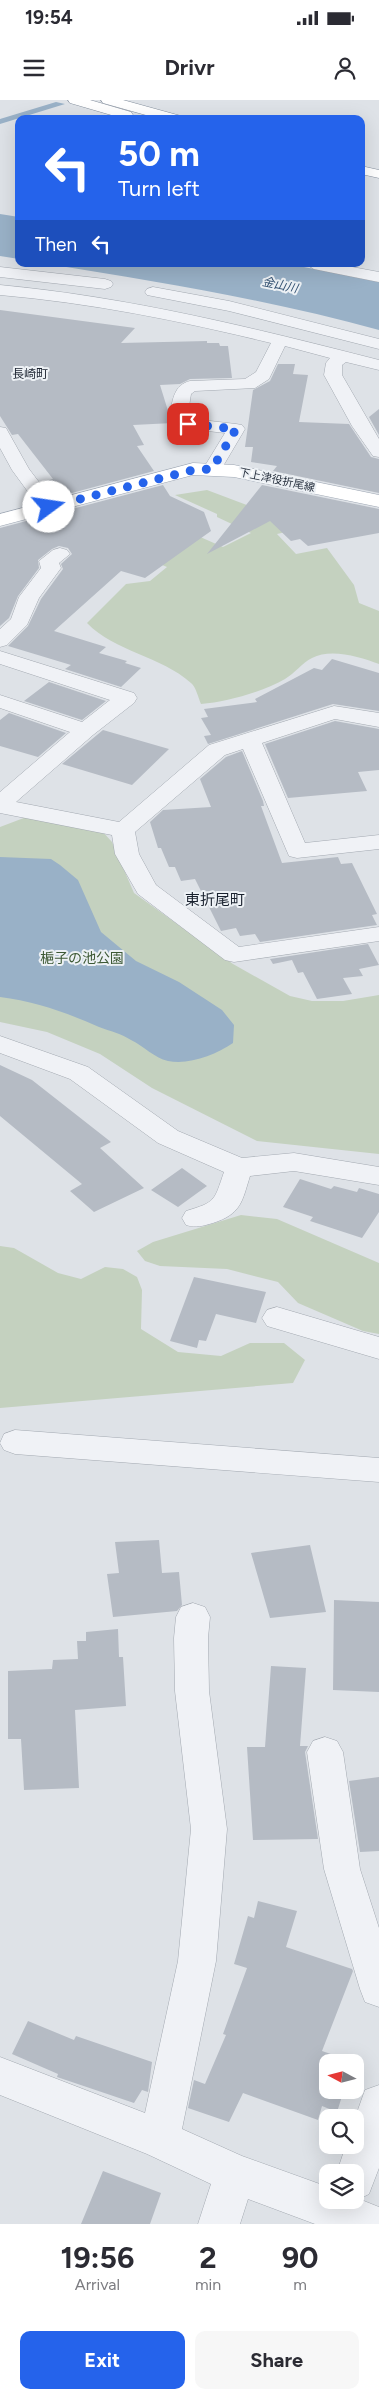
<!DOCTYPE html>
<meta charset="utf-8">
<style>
body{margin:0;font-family:Figtree,"Noto Sans JP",sans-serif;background:#f7f7f7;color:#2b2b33;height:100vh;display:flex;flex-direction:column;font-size:19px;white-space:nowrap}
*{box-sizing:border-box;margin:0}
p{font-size:16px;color:#7c7c81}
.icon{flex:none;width:28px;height:28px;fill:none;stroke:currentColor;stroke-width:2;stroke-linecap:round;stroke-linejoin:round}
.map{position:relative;height:2124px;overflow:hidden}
.sheet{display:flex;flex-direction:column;background:#fff;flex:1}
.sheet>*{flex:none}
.hud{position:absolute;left:15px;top:15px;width:350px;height:152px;border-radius:10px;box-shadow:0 5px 20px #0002;background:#2563eb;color:#fff;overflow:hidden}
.needle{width:32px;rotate:277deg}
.controls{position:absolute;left:319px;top:1954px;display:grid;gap:10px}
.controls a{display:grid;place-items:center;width:45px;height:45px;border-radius:10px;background:#fff;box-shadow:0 5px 20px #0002;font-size:25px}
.pin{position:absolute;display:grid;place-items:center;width:42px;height:42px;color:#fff;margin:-21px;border-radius:10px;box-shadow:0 2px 8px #0006}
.me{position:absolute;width:55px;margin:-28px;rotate:76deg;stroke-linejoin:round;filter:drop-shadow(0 0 4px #0008)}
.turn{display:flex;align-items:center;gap:18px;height:105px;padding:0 20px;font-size:22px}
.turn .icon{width:65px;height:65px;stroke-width:2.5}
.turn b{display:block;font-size:35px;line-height:42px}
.then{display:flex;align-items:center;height:48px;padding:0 20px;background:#0003;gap:10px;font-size:19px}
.eta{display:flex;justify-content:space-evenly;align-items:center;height:85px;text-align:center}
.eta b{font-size:30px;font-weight:700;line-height:35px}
.primary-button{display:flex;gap:10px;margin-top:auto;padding:10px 20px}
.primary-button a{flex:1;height:58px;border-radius:10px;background:#2563eb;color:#fff;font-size:20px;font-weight:700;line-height:58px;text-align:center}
.primary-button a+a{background:#f7f7f7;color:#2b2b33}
.status{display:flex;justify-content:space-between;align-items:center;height:35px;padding:0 25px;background:#fff;direction:ltr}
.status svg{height:14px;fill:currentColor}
header{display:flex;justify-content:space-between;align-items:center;height:65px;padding:0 20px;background:#fff;font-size:22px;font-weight:700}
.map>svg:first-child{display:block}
.green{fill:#c4d1bf}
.water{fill:#99b1c7}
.building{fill:#b5bbc4}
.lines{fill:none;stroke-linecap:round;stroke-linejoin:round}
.minor-casing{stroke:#a3a9b1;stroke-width:1}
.major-casing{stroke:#9da6b3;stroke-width:1}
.highway-casing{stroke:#85909e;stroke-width:1}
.minor{fill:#f0f2f6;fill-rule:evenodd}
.major{fill:#fff;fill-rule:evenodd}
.highway{fill:#fff;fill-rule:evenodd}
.route{stroke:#2563eb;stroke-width:9;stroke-dasharray:0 16.2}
.labels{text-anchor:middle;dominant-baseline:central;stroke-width:4;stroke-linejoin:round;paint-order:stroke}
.far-street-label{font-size:11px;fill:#27303e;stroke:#edf1f5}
.far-water-label{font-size:12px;font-style:italic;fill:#325071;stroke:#edf1f5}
.far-neighbourhood-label{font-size:12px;fill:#19212e;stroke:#edf1f5}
.park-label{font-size:14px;fill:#3d5935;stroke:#edf1f5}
.neighbourhood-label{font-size:15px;fill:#19212e;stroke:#edf1f5}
</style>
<div class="status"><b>19:54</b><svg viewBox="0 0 49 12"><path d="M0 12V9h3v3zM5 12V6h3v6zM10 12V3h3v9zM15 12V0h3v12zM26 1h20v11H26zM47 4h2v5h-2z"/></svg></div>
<header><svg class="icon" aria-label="menu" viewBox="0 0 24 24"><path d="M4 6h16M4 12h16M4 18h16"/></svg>Drivr<svg class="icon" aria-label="person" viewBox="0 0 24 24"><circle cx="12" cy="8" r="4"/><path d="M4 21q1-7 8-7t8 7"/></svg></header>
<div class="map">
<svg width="379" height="2124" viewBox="0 0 379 2124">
<rect width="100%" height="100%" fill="#dee2e7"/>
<path class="green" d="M207,390L273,415L290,431L277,434L296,454L327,448L354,485L359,503L379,511V564C360,557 331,548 312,558C302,563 295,573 285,579C262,592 227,602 201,604C198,597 196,587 191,583C161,556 115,552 87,523L126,484L150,481L167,467L143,457L166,422L223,447L251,433L217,417V414L175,395Z
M29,716L102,731L112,742L134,793L233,864L290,896L312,901H343L379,895V1054L257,1041L152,988L100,954L47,932L0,922V727Z
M241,1115L277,1119L379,1163V1234L363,1231L298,1203L278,1182L227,1169L160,1166L145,1161L137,1151L153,1142Z
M0,1146L14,1148L58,1173L81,1179L105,1167L123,1169L137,1177L142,1190L141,1229L178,1252L221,1256L250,1243H284L305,1260L293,1283L0,1308Z"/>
<path class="water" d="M56,2L65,4L0,24V19Z
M0,114L19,117V159L0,156Z
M48,164H289L379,182V230C270,200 159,182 48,164Z
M0,757L51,759L60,765L78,780L101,832L136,861L179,882L222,910L234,925L233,943C215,955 190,965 168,961C154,958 144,946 131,940C122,934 110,931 99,927C67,913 35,901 0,897Z"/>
<path class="building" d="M0,210L135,228L121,243L207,241V243H219L220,246H228L232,278L190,279L180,284L160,285L169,314L173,323L133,325L144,345L137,346L154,371L53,398L42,382L53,379L18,334L12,335L0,316Z
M278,264H295L293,274L308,275L299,322L349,324L371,357L379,359V393L273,371L277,366L251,362L253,347H245L253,290L270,281Z
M379,309V335L369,317Z
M163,385L170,396L204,412L211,431L145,478L121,471L54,531L106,547L99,553L127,561L125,563L141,568L121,587L65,569L71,565L8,546L28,526L41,499L63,469L61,464L72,454L68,448L59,446L52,449L38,460L39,468L18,496L9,518L0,526V428Z
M262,385L379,409V433L308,446L300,439L291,441L270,421L207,454Z
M332,559L379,573V611L333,604L208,644L204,636L211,635L201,618L208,617L204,609L257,602L255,599L314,568L322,570Z
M49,582L106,601L82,620L24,601Z
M9,613L66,633L38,657L0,646V620Z
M335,621L379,629V670L358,672L367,691L288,698L265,644Z
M103,630L169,649L132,685L62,664Z
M242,651L263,701L264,706H261L282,763L338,757L341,764L352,763L377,814L372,815L377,825L260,842L255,834L240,836L236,828L221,831L195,779L181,781L175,767H169L161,748H158L150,722L163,710L211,707L200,679L226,657Z
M368,844L379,865L359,869L363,876L343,878L352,894L317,899L303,872L298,873L292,860L273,864L270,859Z
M0,965L32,980L111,1042L100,1048L144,1088L94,1112L70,1091L82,1084L0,1016Z
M182,1068L207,1086L178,1107L151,1090Z
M300,1079L331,1089L334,1086L357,1092L359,1088L379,1094V1112L362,1138L310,1121L313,1117L283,1107Z
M194,1177L266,1192L256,1223L216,1214L206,1241L199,1240L197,1248L170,1241Z
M159,1440L162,1473L179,1472L182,1505L177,1511L113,1517L107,1474L119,1473L115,1442Z
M310,1445L326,1512L270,1518L251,1453Z
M334,1500L379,1502V1592L333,1590Z
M118,1529L119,1557H123L126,1606L75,1610L79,1688L24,1690L21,1639H8V1571L52,1569L53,1560L78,1559L77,1541H86V1532Z
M271,1566L306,1568L300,1646H308L305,1652L318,1739L253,1740L247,1647H265Z
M379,1677V1751L360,1752L349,1681Z
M258,1801L297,1811L286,1847L352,1869L353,1871L322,1951L354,1962H328V1990H344L337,2012L322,2006L318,2020L243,1993L229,2022L188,2008L194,1980L205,1984L226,1935L223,1934L247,1868L234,1864L248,1816L254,1818Z
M28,1921L74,1940L76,1936L152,1962L148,1992L142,1990L134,2003L57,1977L58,1974L12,1954Z
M103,2071L161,2093L150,2124H81Z"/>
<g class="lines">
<defs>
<path id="minor" d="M306,164H336L379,172V182L314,169Z
M0,167L105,179L111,181L113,184L111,187L105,189L0,177Z
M0,185C129,197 254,228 379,260V270L346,262L342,265V275L379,339V357L373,356L352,326L324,275L326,263L330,258L285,246L269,279L255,288L195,291L191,294L188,313L193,319L236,324L242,325L245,329L219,373H205L203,369L225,333L182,328L170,313C173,299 174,285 190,281L245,279L256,272L271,243C181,221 92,203 0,195Z
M153,187L229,201L379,239V249L229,211L147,195L145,192L147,189Z
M0,327L6,328L29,369L58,407L56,411H42L12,370L0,348Z
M60,448L67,450L70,454L59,463L61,468L39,498L27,525L7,545L0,547V529L11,519L19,497L41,468L39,461L53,450Z
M0,551L134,593L137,598L134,603L93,635L16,702L119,722L209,645L334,606L379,613V627L335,619L262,643L305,743L379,735V749L297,758L289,756L243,649L225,655L135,732L139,754L156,785L239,847L379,827V841L234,862L225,860L138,794L115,754L112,735L0,713V692L70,632L0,608V595L82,622L110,600L0,564Z
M0,936L88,967L178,1031L242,1058L294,1053L379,1067V1085L294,1071L250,1076C242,1102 241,1114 213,1123C203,1126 196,1128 186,1125L182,1118L186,1111C216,1102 214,1101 224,1072L158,1043L70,979L0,953Z
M277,1207L379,1237V1259L267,1226L262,1218L267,1210Z
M15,1330L379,1358V1382L15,1354L4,1350L0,1343L4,1334Z
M193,1503L205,1507L210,1517L208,1538L209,1591L227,1729L216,1861L182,2029L242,2056L328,2087V2100H355V2072H337L346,2045H355V2018L365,1990L379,1985V2068L369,2094L359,2099L379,2107V2124H315L248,2099L240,2124H198L211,2084L147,2054L0,1995V1957L145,2013L178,1861L191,1729L175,1591L174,1538L176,1517L181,1507Z
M325,1637L337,1641L343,1652L360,1769L379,1828V1907L365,1902L360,1889L324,1769L307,1652L313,1641Z"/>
<path id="major" d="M193,363L234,365L379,395V407L234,377L193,375L0,426V414Z"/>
<path id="highway" d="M68,0H90L131,12L133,15L131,18L125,19L70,3Z
M101,0H123L181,16L183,19H160L103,3Z
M361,66L379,70V78L361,74Z"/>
</defs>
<use href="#minor" class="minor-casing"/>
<use href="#major" class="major-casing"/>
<use href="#highway" class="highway-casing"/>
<use href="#minor" class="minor"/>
<use href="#major" class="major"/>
<use href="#highway" class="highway"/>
</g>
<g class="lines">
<path class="route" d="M49,407L193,370L212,369L236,329L188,324"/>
</g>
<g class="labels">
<g class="far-street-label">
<text transform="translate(277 380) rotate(12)">下上津役折尾線</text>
</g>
<g class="far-water-label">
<text transform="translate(280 185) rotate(12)">金山川</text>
</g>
<g class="far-neighbourhood-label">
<text x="30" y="274">長崎町</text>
</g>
<g class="park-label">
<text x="82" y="858">梔子の池公園</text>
</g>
<g class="neighbourhood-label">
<text x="215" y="800">東折尾町</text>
</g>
</g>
</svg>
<div class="controls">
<a><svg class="needle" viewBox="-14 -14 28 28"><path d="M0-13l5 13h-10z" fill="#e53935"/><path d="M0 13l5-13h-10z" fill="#7c7c81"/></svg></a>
<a><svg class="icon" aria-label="search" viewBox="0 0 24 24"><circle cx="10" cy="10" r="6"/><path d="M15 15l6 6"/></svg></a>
<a><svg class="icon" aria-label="layers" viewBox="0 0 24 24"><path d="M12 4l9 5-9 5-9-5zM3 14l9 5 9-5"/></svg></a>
</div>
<div class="pin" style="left:188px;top:324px;background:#d93025"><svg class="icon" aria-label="arrive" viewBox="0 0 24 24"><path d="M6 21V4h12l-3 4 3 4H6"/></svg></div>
<svg class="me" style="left:49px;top:407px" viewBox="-20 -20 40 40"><circle r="19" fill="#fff"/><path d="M0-13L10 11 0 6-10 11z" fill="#2563eb"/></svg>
<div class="hud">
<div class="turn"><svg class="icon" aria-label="left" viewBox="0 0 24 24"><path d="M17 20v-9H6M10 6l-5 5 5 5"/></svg><div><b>50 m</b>Turn left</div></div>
<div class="then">Then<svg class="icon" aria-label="left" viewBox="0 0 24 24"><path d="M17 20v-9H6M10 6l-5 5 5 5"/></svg></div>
</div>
</div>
<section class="sheet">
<div class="eta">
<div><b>19:56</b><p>Arrival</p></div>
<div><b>2</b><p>min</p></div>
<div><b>90</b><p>m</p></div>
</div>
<div class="primary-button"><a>Exit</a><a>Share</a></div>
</section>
